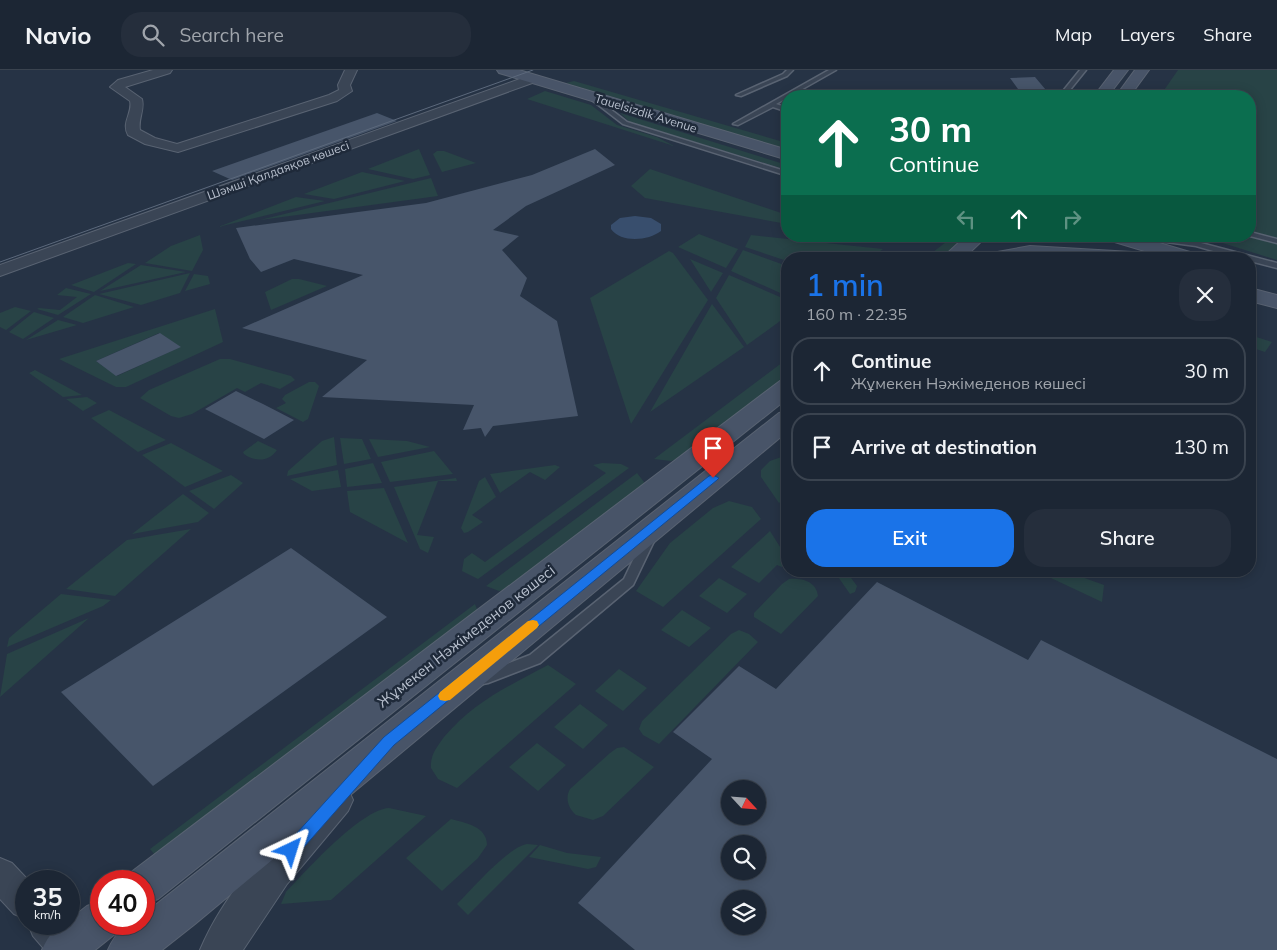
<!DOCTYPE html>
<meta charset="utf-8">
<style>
body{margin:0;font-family:Mulish,sans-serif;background:#252e3c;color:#f1f3f6;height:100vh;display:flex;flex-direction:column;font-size:19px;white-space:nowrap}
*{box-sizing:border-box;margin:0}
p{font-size:16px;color:#a0a5ac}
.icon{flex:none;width:28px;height:28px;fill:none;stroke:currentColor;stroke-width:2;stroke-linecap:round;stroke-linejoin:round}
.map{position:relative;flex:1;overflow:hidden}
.details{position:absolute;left:781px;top:182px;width:475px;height:325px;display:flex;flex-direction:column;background:#1c2634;border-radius:20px;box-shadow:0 2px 12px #0003,0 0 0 1px #3a434f}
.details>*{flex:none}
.guide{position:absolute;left:781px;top:20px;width:475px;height:152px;border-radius:20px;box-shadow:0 2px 12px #0003,0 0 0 1px #3a434f;background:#0b6e4f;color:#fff;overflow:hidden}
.needle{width:32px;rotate:116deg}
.fabs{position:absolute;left:721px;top:710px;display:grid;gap:10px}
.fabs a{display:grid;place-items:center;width:45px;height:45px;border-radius:50%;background:#1c2634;box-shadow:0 2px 12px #0003,0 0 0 1px #3a434f;font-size:25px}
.speed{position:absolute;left:15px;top:800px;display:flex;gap:10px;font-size:25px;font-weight:700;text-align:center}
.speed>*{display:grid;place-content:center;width:65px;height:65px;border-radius:50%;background:#1c2634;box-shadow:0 2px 12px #0003,0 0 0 1px #3a434f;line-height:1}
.speed small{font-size:12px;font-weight:400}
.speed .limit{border:8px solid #d22;background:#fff;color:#111}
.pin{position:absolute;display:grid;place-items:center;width:42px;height:42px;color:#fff;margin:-51px -21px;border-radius:50% 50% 50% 0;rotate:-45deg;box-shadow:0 0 5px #0007}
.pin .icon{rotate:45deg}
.me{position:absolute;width:55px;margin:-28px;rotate:41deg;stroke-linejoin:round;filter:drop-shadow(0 0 4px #0008)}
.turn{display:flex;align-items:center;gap:18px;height:105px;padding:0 25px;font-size:22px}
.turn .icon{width:65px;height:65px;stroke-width:2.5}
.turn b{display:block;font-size:35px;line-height:42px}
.lanes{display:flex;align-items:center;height:48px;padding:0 25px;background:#0003;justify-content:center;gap:25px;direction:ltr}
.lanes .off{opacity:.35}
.round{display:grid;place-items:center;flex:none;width:52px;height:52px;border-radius:20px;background:#252e3c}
.summary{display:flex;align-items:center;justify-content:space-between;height:85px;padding:0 25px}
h1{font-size:30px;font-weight:600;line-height:38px;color:#1a73e8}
.cta{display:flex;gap:10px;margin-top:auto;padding:10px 25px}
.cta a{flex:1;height:58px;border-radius:20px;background:#1a73e8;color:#fff;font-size:20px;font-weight:600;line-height:58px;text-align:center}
.cta a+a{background:#252e3c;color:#f1f3f6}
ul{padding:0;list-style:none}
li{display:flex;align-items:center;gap:15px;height:68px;margin:0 10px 8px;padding:0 15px;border:2px solid #3a434f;border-radius:20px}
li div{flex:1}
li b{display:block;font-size:19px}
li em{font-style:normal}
header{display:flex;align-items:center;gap:30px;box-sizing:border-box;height:70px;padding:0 25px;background:#1c2634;border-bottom:1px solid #3a434f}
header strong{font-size:24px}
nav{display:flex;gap:28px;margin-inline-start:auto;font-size:18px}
.search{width:350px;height:45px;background:#252e3c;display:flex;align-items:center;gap:12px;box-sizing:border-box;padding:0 18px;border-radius:20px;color:#a0a5ac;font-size:19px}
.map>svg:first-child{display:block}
.green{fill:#284346;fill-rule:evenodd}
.water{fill:#384e6d}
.building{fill:#47556a;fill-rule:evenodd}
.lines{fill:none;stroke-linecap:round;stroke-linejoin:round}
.service-casing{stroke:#596372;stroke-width:3}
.minor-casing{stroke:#596372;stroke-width:2}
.tertiary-casing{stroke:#596372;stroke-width:2}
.secondary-casing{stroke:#596372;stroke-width:2}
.service{fill:#3a4555;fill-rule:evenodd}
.minor{fill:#3a4555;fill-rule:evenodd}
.tertiary{fill:#3a4555;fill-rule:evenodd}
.secondary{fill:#485468;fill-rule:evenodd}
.tram{stroke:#5c697c;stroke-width:1}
.route{fill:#1a73e8;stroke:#114b97}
.slow{fill:#f59e0b}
.labels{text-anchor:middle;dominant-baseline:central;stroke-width:5;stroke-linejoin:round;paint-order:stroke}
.far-street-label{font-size:12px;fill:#b8c0ce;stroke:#1f2a3a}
.street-label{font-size:15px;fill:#b8c0ce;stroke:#1f2a3a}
</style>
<header>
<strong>Navio</strong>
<div class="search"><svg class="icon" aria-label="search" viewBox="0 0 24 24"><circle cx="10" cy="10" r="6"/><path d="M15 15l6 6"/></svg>Search here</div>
<nav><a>Map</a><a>Layers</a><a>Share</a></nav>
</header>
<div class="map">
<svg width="1277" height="880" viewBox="0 0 1277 880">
<rect width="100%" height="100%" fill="#263345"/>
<path class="green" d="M1178,0H1277V190L1200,166H1250V26H1160Z
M574,11L787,73V79L566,13Z
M545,21L591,35L617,55L657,67L674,76L527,29Z
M620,43L787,95V100L630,52Z
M419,79L430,105L413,109L368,99Z
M437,81H444L476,93L442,102L433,84Z
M650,99L787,145V154L645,128L631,116Z
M362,102L405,111L334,129L304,124Z
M431,108L438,126L260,150Z
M296,127L325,131L218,157Z
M699,164L738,179L726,198L678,177Z
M200,165L203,180L192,201L145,193L171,176Z
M751,165L883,179L870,189H788L787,191L745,177Z
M950,169L961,172C949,182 940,189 924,189Z
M743,180L787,196V226L731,201Z
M669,181L673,183L708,230L631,354L590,228Z
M690,189L723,203L711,222Z
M128,193L136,194L94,222L71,215Z
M141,195L186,202L100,221Z
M190,203L180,223L141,235L99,224Z
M194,204L208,206L210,214L185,221Z
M729,205L787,230V246L747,275L716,228Z
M292,209H299L327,216L271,240L265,222Z
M66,218L91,224L58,245L37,239L39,238L60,240L77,227L57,225Z
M95,225L134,237L83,253L63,247Z
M712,234L744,277L650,342Z
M15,237L31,241L6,260L0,257V243Z
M215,239L223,272L126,317H116L59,289ZM159,263L180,277L117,306L96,291Z
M34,242L54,248L23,269L9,262Z
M58,250L77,255L26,270Z
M1250,265L1272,272L1265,282L1250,277Z
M220,289H230L291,306L295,310L280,319L261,313L245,322L237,318L192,344L179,348L171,346L140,328L149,320Z
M787,289V307L683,387L671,391L654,389Z
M35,300L82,325L63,327L29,303Z
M309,312H315L319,316L308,349L303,352L276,338L286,333L282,329L285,325Z
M87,327L97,333L83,341L66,329Z
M109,340L166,370L138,382L91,348Z
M334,367L337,395L287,406L288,401L322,371Z
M340,368L362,369L371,389L344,394Z
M369,369L407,371L430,377L378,387Z
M258,371L277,380C269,392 255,392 244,384L243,382Z
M171,373L223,401L185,417L142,385Z
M434,381L453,404L390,412L381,392Z
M787,385V426L779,433L761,407V400L770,391Z
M373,393L382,413L347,417L345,399Z
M602,393L621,394L629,398L478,509L462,501L464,489L472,483L485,492L606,403L593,395Z
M555,395L560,397L545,410L530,402L500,423L490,404Z
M338,400L341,417L312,421L290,409Z
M637,403L644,412L643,415L504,520L499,521L486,516Z
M231,405L243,413L214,439L189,421Z
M485,407L496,427L472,445L483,452L468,462L464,463L461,458L479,411Z
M456,408L457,411H438L417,465L434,467L428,483L420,479L394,417Z
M384,418L408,473L350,442L347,421Z
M183,424L209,443L198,452L132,464Z
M729,431L752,437L761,449L663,537L636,521L670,473L713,438Z
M191,459L115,526L66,519L127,470Z
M770,461L787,488L782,497L777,495L759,513L731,497Z
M834,501H846L857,516L855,522L850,524Z
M1056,501H1065L1104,515L1102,532L1051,508Z
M719,508L747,524L727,543L699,526Z
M789,509C802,508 816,511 818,526L781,564L754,547V543L782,514Z
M61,524L111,530L103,536L7,577L9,568Z
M475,534L478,542L160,791L150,779Z
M682,540L711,558L689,577L661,560Z
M89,548L0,627L7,584Z
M739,560L749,564L758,572L659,674L643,665L639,659L642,651L731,564Z
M548,595L576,614L457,718L438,709L431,698C430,685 437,677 444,667C475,631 507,617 548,595Z
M619,599L647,618L623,641L595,621Z
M580,634L608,655L583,679L554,657Z
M537,673L566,695L538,721L509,697Z
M624,677L654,697L603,746L593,750L576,745C568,738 565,728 570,719L610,683L617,678Z
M389,738L426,746L331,830L281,834L286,822C307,800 360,740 389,738Z
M451,749C465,753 487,756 487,775L478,788L442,821L406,788Z
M527,774L538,775L468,845L457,834C472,819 508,777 527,774Z
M540,775L567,783L601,787L596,797L588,799L529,787Z"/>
<path class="water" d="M635,146L651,148L661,154V161C648,171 621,173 611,159V155L620,148Z"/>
<path class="building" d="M1035,7L1051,26H1023L1010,8Z
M377,43L397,51L232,110L212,101Z
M595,79L615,95L526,136L493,160L519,166L502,180L527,208L520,226L557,251L578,346L493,356L485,367L481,358L463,360L474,335L322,327L367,290L242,258L363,205L294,189L261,202L250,189L236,158L426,133L532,105Z
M160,263L181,277L116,306L96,291Z
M236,321L263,334L294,350L264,369L205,339Z
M291,478L387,547L153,716L61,622Z
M877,512L1028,590L1041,570L1277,689V880H635L578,833L712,689L673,662L739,596L776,619ZM730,719H758V746H730ZM730,774H758V801H730ZM730,829H758V856H730Z"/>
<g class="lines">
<defs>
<path id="service" d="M787,0H793L787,6L741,26L736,25L783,4Z
M829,0H836L776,34L788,38V42L773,37L738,55L733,54Z
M1080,0H1086L1065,26H1059Z
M824,24L827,26H820L821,25Z
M588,25H592L627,52L788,102V106L623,54L588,27Z
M1250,162L1277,169V173L1250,166Z
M1132,166H1155L1194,171L1199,166H1207L1201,173L1277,193V198L1250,191V189H1241L1196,176L1136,168Z
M650,463L656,467L633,515L540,593L488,613L483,614L478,613L476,609L478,605L530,585L624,509L644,467Z"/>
<path id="minor" d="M153,0H172L170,3L125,17L142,29C145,40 138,48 140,60L155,68L177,74L329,25L339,20L338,15L345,0H357L350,15L352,21L337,31L178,82L145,74L128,65C121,52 133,43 130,31L110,17L118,10Z
M531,5L537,9L535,12L0,206V195Z
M0,788L12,793L29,811H26V849L14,844L0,829Z
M28,854H68L79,865L84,877L82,880H45L33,866Z"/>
<path id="tertiary" d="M335,714L348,719L353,730L348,741L287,814L243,880H200C226,818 277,767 322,719Z"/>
<path id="secondary" d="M497,0H519L788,80V90L499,3Z
M1114,0H1128L1108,26H1094Z
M1135,0H1149L1130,26H1116Z
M966,166H987L963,189H941Z
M1106,166H1136L1200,185L1203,189H1171L1108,170Z
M1030,176L1132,182L1139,184L1142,188L978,189L981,185Z
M1250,218L1277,225V238L1250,231Z
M788,309V328L158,829L144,834V811H127L130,803L780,311Z
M788,341V361L195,854L162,880H108C116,862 124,854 144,854V844L779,343Z
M101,831V854H120L115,864L95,880H42C47,869 55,854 69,854V850L87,836Z"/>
</defs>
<use href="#service" class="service-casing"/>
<use href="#minor" class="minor-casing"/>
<use href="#tertiary" class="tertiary-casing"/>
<use href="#secondary" class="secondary-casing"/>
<use href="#service" class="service"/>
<use href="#minor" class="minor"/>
<use href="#tertiary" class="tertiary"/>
<use href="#secondary" class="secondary"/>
<path class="tram" d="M0,192L533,0"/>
</g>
<path class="route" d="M713,405L719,408L717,410L394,675L297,785L291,787L286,785L283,780L286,775L384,667L709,406Z"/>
<path class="slow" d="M533,550L537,551L539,555L537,558L450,630L445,631L440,630L438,626L440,622L528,551Z"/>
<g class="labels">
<g class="far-street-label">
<text transform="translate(646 43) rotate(17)">Tauelsizdik Avenue</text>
<text transform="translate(278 100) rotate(-20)">Шәмші Қалдаяқов көшесі</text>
</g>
<g class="street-label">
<text transform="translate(466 566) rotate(-38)">Жұмекен Нәжімеденов көшесі</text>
</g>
</g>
</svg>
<div class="fabs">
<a><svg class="needle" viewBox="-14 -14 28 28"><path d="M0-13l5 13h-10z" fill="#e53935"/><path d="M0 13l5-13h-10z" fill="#a0a5ac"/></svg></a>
<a><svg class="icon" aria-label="search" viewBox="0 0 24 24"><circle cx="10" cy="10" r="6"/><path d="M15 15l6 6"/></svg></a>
<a><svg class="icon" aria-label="layers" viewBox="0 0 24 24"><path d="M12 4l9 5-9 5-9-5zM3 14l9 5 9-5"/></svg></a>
</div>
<div class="speed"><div>35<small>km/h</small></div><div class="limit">40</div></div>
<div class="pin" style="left:713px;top:408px;background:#d93025"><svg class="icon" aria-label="arrive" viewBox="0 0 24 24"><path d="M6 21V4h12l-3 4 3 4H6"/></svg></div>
<svg class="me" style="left:291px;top:780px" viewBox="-20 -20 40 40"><path d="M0-17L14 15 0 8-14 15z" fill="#1a73e8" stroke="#fff" stroke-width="4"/></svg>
<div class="guide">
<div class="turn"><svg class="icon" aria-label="ahead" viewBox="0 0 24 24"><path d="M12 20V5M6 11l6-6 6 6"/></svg><div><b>30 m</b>Continue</div></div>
<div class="lanes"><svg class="icon off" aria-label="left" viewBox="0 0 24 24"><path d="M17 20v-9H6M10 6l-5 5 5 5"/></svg><svg class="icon" aria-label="ahead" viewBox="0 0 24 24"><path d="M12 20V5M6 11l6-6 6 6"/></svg><svg class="icon off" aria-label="right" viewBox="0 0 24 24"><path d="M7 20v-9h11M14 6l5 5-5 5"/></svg></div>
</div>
<section class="details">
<div class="summary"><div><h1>1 min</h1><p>160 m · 22:35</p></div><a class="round"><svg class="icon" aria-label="close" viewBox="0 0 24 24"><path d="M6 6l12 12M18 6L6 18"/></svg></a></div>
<ul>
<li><svg class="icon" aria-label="ahead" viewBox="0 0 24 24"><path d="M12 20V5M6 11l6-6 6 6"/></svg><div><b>Continue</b><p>Жұмекен Нәжімеденов көшесі</p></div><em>30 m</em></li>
<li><svg class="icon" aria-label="arrive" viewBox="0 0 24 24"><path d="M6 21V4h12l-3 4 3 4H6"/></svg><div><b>Arrive at destination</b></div><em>130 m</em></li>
</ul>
<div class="cta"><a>Exit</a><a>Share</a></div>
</section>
</div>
